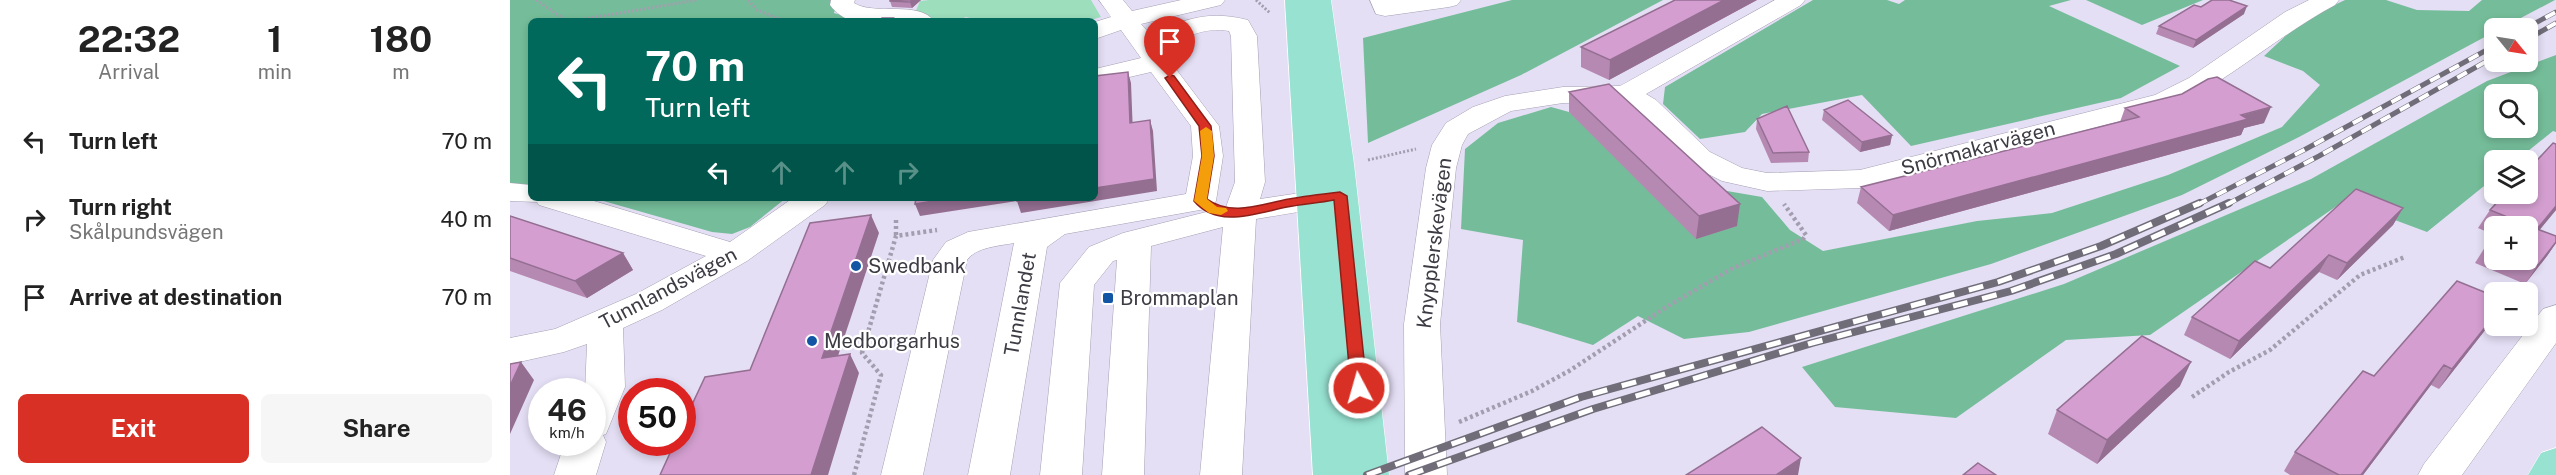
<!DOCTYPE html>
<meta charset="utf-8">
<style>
body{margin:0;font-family:"Public Sans",sans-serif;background:#f6f6f6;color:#222;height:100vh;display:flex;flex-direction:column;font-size:22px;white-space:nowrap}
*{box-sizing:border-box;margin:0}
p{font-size:20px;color:#767676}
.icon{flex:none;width:33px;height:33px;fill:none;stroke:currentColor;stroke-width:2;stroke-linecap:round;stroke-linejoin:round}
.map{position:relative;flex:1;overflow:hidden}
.panel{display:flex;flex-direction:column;background:#fff;width:510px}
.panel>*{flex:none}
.guide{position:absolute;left:18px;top:18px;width:570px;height:183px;border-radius:9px;box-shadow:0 3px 9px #0003;background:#00695c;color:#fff;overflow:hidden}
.needle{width:39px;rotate:120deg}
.buttons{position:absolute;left:1974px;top:18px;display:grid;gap:12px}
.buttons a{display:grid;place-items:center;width:54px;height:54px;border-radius:9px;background:#fff;box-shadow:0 3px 9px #0003;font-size:30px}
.speed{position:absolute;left:18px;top:378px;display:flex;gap:12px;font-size:30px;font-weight:700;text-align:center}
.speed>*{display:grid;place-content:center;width:78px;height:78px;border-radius:50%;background:#fff;box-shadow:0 3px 9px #0003;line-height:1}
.speed small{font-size:15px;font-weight:400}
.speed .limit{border:9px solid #d22;background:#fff;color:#111}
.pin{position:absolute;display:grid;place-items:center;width:51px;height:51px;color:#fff;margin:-62px -26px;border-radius:50% 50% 50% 0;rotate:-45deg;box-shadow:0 0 6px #0007}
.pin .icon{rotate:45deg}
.me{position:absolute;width:66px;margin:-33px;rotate:354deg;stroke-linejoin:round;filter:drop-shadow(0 0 4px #0008)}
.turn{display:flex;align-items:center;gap:21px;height:126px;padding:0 18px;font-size:27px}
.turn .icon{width:78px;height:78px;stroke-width:2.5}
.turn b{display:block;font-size:42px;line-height:51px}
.lanes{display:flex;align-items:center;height:57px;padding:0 18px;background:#0003;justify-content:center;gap:30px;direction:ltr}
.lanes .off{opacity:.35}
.eta{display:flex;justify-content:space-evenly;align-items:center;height:102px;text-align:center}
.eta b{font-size:36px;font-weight:700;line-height:42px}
.cta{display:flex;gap:12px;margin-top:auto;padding:12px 18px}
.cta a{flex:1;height:69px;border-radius:9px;background:#d93025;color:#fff;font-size:24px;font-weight:700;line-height:69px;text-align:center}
.cta a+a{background:#f6f6f6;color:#222}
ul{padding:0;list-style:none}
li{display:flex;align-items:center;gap:18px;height:78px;padding:0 18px}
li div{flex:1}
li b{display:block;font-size:22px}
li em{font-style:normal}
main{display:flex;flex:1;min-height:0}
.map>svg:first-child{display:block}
.green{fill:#9ddebd}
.forest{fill:#75bd9a;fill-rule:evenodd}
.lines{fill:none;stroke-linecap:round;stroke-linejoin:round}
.minor-casing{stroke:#a59fb3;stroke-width:1}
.major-casing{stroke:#fff;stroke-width:1}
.path-far1{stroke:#a39eaf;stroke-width:3;stroke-dasharray:2 2;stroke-linecap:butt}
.path{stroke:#a39eaf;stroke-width:4.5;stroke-dasharray:3 3;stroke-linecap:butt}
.minor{fill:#fff;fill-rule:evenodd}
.major{fill:#97e2d1;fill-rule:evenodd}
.rail-far1-casing{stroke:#706d79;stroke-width:5}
.rail-casing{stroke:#706d79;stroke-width:8}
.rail-far1{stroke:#fff;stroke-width:4;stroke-dasharray:11;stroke-linecap:butt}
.rail{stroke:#fff;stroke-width:5;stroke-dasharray:15;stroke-linecap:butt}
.wall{fill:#b689b3}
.shaded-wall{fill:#946f92}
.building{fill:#d49fd0;stroke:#946f92;stroke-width:1.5}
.route{fill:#d93025;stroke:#8d1f18;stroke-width:1.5}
.slow{fill:#f59e0b}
.poi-dot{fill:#1255a5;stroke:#fff;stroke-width:2}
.labels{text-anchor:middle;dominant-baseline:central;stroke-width:4.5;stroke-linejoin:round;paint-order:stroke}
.street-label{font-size:20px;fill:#3d3b43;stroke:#fff}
.poi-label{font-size:20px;fill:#3d3b43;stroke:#fff;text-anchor:start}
</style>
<main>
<section class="panel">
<div class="eta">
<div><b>22:32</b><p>Arrival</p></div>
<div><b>1</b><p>min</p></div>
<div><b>180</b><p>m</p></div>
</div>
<ul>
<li><svg class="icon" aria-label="left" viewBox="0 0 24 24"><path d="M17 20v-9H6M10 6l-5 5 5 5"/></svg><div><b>Turn left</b></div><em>70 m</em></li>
<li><svg class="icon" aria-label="right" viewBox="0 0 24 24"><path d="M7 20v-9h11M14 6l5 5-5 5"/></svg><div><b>Turn right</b><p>Skålpundsvägen</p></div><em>40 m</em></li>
<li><svg class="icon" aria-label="arrive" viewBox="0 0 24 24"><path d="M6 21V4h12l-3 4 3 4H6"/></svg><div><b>Arrive at destination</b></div><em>70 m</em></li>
</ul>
<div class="cta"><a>Exit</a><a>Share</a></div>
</section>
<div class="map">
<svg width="2046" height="475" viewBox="0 0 2046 475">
<rect width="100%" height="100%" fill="#e5dff5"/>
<path class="green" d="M419,0H581L591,17L577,21H471L456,17C438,25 422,18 405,13L410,1Z"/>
<path class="forest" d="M0,0H328L324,13L353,21H21V187L0,185Z
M1002,0H1153L1011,75L858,143L853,38Z
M1303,0H1377L1389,4L1395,0H1561L1539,6L1670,66L1611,98L1401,146L1352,95L1252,114L1235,132L1190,139L1153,104L1155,87Z
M1576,0H1693L1632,25Z
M1835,0H1876L1907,10L1959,11L1972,0H2045L1992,28H1984V32L1789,137L1672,195L1481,264L1239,332L1174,339L1128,316L1083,345L1007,322L1013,240L951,229L955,149L988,123L1041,107L1059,112L1196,196L1217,191L1252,197L1280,230L1313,251L1467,221L1542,213L1658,175L1772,127L1810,85L1793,71L1754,56L1793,20Z
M2046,55V132L2043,131L2007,160H1984V178L1917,232L1834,201L1640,335L1556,340L1446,418L1325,407L1292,367L1554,284L1801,179L1977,81ZM1984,94H2018V128H1984Z
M83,198H276L240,227L222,234L202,232Z"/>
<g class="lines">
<defs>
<path id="minor" d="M321,0H345L344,3C364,16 409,0 424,21H344C334,19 326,13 320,5Z
M589,0H613L622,11L671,0H715L711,5L631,24L640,34C676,19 698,10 738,20L747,36L755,182L750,199L830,187L841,189L846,196L841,203L830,205L746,219L732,475H690L713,227L641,246L634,475H592L607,260L603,261L584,285L572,475H530L550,283L579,247L613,233L716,207L725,182L721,36L719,31C694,26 673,39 650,48L709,126L713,156L706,201L701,208L555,234L537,247L500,475H458L504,243C489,246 466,247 457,260L413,475H371L423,260L436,242L458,232L676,194L683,156L681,126L641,72L585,85V69L631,58L611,30L585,39V22L601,17Z
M860,0H951L947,5L939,7L875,16L866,14Z
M1265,0H1295L1291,5L1136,94L1146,100L1200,152L1232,168L1257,173L1350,170L1645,95L1679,78L1775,12L1799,0H1829L1825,5C1769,35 1722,78 1665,107L1350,188L1257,191L1212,181L1178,164L1126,112L1110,102L1053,103L1001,111L958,134L952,145L946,168L930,324L937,475H895L894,324L916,168L922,145L936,123L963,107L995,96L1053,87L1110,86Z
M0,183L21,185V198H74L220,242L283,198H320L315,205L237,261L152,310L113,328L115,387L96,434L93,435L96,442L86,475H44L55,442H82V392H75L77,344L54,352L0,364V338L45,329L126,294L196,256L29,205L27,202L0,201Z
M2046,305V343L1952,475H1908L1914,464L2033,309Z"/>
<path id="major" d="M775,0H821L844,164L879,475H803Z
M2046,448V475H2018L2031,453Z"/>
</defs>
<use href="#minor" class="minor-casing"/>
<use href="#major" class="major-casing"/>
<path class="path-far1" d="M26,0L57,21
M238,0L247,10L275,21
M746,0L760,13
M62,21L187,0
M858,160L906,149"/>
<path class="path" d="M386,220V236
M1682,397L1719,372L1760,350L1850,275L1895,257
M949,422L1022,391L1059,371L1158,306L1223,268L1293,239L1296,235L1274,204
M344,475L371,375L352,353L386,236L427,230"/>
<use href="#minor" class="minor"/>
<use href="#major" class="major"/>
<defs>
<path id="rail-far1" d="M2016,28L2046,12
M2018,39L2046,23
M1687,205L1794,150L1984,46
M1716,205L1809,156L1984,57"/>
<path id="rail" d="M857,475L1071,397L1488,282L1591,246L1690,203
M899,475L1083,409L1302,343L1501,291L1606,254L1719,203"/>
</defs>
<use href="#rail-far1" class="rail-far1-casing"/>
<use href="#rail" class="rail-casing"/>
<use href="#rail-far1" class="rail-far1"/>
<use href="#rail" class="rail"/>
</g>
<path class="wall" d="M380,0H411L402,8L382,7L380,1Z
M1165,0H1247L1099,80L1071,67V47Z
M1691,7L1734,14L1683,48L1646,34L1649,26Z
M1059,92L1227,226L1186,239L1059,112Z
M1615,108L1754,123L1734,128L1731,135L1379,231L1347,203L1351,187L1610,122Z
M1314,110L1382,135L1380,145L1350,152L1312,120Z
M1247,119L1299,152L1298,162L1261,163L1246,129Z
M2046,144V210L2029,230L2046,243L2037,256L2015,284L1965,263L1977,244L1984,236V260H2018V226H1984V235L1968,228L1980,210Z
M1893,208L1883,225L1827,280L1809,272L1720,359L1674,335L1682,317Z
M0,216L113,253L123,270L77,298L0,271Z
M1983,320L1929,389L1921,385L1853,475H1780L1774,471L1785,452L1864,376Z
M1670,386L1587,464L1538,434L1547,410Z"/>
<path class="shaded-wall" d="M403,0H411L402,8L400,2Z
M1214,0H1247L1099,80L1100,60Z
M1737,6L1734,14L1683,48L1686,40Z
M618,72L621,83L623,134L620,123Z
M1761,107L1754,123L1734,128L1731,135L1379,231L1383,215Z
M640,120L643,131L647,191L511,213L507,201L410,216L405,204L442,198H585V188Z
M1382,135L1380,145L1350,152L1352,142Z
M1230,204L1227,226L1186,239L1189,216Z
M2046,206V210L2018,244L2027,229Z
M1893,208L1883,225L1827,280L1837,263Z
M361,215L369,233L321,377L312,358Z
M2046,243L2037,256L2015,284L2028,265Z
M113,253L123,270L77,298L65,281Z
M1819,255L1809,272L1720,359L1729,341Z
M1984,316L1983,320L1929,389L1942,369Z
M340,354L349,373L318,475H301Z
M11,362L24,380L0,434V386Z
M1681,362L1670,386L1587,464L1597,440Z
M1934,365L1921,385L1853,475H1851Z
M1291,458L1288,475H1266Z"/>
<path class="building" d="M380,0H403L400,2L380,1Z
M1165,0H1214L1100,60L1071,47Z
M1702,0H1719L1737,6L1686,40L1649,26L1684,5L1691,7Z
M372,18H383L380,21H371Z
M618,72L620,123L640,120L644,179L585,188V76Z
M1707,77L1761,107L1731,115L1738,119L1383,215L1351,187L1629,117L1615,108L1672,94L1698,79Z
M1099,84L1230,204L1189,216L1059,92Z
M1338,100L1382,135L1352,142L1314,110Z
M1277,106L1299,152L1263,153L1247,119Z
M2043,143L2046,144V206L2027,229L2046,236V242L2028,265L2014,260H2018V226H1993L2000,218L1980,210L1995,194H2018V170Z
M1846,189L1893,208L1837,263L1819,255L1729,341L1682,317L1745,261L1760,268Z
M406,198H442L405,204Z
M507,198H524L507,201Z
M361,215L312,358L340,354L301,475H150L165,442H172V426L195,377L240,370L300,223Z
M0,216L113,253L65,281L0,258Z
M1984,236V248L1977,244Z
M1947,281L1984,296V316L1942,369L1934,365L1851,475H1829L1785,452L1853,371L1864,376Z
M1632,336L1681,362L1597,440L1547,410Z
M11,362L0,386V364Z
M1252,427L1291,458L1266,475H1176Z
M1468,463L1486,475H1453Z"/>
<path class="route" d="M660,75L664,76L701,126L704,156L697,199C722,217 751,204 779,199C796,196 813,194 830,192L837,196L857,388L855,392H844L841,388L824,200C808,203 793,204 777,207C747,213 707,229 684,201L692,156L689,126L655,78Z"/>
<path class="slow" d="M696,127L702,131L704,156L697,199L707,207L716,208L718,211L711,215L699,213L684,201L692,156L690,131Z"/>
<g class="poi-dot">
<circle cx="346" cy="266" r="6"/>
<rect x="592" y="292" width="12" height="12" rx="3"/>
<circle cx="302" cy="341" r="6"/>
</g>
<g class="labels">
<g class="street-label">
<text transform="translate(1468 148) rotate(-15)">Snörmakarvägen</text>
<text transform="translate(924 243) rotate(-83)">Knypplerskevägen</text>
<text transform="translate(158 288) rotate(-28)">Tunnlandsvägen</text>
<text transform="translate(510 304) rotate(-80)">Tunnlandet</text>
</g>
<g class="poi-label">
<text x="358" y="266">Swedbank</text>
<text x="610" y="298">Brommaplan</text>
<text x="314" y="341">Medborgarhus</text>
</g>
</g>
</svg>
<div class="buttons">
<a><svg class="needle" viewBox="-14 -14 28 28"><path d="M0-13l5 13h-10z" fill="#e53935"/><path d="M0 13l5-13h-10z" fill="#767676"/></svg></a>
<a><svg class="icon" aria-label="search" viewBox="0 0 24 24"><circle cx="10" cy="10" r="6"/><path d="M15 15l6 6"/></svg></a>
<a><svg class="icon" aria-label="layers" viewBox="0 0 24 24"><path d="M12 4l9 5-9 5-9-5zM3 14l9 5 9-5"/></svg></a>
<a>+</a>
<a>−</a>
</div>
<div class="speed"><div>46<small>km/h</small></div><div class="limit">50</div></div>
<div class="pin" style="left:660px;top:78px;background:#d93025"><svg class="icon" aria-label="arrive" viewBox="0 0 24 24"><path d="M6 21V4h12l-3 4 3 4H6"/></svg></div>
<svg class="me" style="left:849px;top:388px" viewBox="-20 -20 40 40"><circle r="17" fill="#d93025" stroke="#fff" stroke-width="3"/><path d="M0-11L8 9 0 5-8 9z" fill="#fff"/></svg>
<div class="guide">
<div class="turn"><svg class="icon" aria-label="left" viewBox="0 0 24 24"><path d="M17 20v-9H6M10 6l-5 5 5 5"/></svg><div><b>70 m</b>Turn left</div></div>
<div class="lanes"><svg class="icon" aria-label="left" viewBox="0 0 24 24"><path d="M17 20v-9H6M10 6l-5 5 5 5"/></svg><svg class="icon off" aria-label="ahead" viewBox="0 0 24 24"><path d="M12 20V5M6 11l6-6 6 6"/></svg><svg class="icon off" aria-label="ahead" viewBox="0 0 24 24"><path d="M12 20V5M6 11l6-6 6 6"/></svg><svg class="icon off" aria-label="right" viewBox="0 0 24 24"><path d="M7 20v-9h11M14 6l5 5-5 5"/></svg></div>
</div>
</div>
</main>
